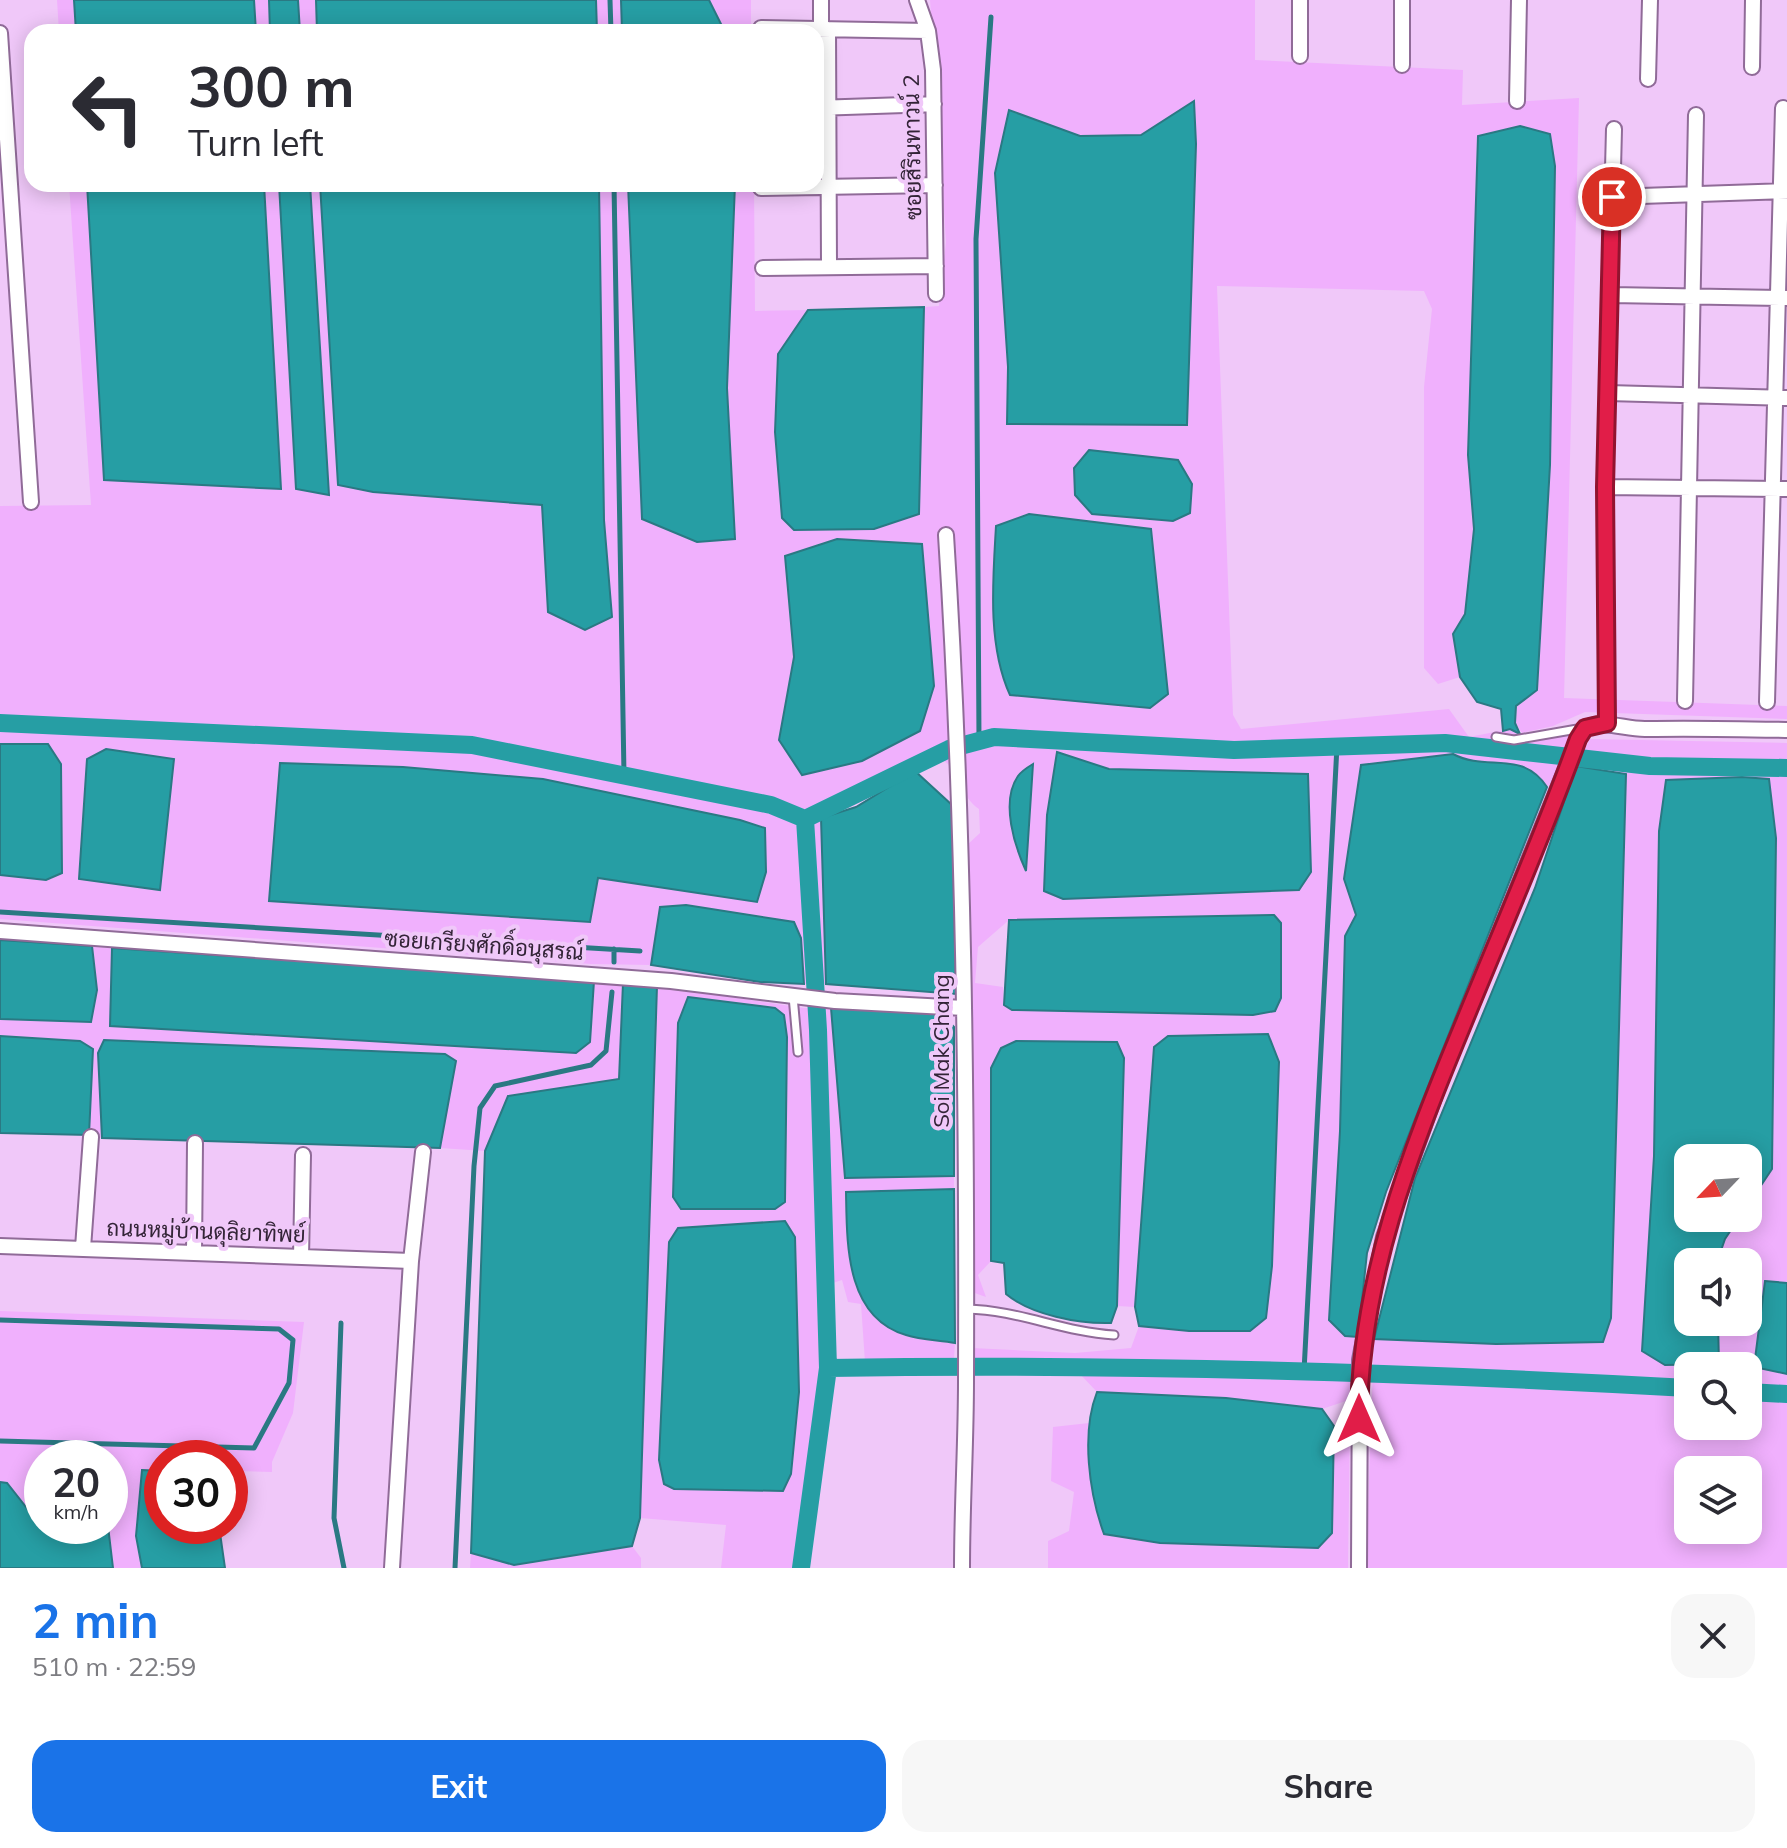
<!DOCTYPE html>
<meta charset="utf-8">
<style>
body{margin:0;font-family:Mulish,Sarabun,sans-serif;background:#f7f7f7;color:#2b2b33;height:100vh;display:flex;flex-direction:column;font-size:30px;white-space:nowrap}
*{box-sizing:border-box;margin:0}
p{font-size:26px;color:#7c7c81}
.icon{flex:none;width:44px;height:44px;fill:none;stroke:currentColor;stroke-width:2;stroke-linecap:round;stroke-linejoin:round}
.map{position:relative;height:1568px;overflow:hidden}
.details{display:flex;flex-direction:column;background:#fff;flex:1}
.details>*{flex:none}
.top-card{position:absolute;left:24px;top:24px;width:800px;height:168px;border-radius:24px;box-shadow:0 4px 20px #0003;background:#fff;color:#2b2b33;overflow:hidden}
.needle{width:52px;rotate:245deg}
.fabs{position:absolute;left:1674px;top:1144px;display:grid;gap:16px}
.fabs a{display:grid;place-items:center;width:88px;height:88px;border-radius:16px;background:#fff;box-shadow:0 4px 20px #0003;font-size:40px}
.speed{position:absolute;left:24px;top:1440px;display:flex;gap:16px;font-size:40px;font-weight:700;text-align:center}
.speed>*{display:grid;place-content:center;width:104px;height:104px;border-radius:50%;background:#fff;box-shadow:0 4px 20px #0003;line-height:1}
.speed small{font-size:20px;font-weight:400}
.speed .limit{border:12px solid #d22;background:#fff;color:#111}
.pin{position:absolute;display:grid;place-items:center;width:68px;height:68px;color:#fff;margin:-34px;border:4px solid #fff;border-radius:50%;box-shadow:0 2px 8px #0007}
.me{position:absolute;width:88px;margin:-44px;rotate:0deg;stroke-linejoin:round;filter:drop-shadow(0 0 6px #0008)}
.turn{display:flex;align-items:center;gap:28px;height:168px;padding:0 32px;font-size:36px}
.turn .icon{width:104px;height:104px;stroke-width:2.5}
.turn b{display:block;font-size:56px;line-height:68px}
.round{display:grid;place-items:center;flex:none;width:84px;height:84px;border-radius:24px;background:#f7f7f7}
.summary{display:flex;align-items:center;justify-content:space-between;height:136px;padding:0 32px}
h1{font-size:48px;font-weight:700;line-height:60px;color:#1a73e8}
.cta{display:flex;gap:16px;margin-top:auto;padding:16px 32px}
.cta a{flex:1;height:92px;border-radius:24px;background:#1a73e8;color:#fff;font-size:32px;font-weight:700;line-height:92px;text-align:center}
.cta a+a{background:#f7f7f7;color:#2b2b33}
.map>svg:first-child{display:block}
.green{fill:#f0b0fd;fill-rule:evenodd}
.water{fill:#269ea4;stroke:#2a7983;stroke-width:2}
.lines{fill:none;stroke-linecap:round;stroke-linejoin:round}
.stream{stroke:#2a7983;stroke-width:5}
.canal{stroke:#269ea4;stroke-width:18}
.lane-casing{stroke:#906b98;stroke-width:11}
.street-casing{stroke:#906b98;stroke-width:18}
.lane{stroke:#fff;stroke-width:7}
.street{stroke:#fff;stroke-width:14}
.route-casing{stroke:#92132f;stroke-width:20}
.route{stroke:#e11d48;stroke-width:14}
.labels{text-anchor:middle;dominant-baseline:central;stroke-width:8;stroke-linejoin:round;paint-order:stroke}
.street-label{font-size:22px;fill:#332437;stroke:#f0c8f9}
</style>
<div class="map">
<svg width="1787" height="1568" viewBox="0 0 1787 1568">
<rect width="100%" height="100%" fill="#f0c8f9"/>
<path class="green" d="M57,0H74L76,32H59Z
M254,0H269L270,32H256Z
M298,0H316L317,32H300Z
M596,0H621L622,32H597Z
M709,0H751V32H725Z
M930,0H1255V60L1463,70L1462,105L1579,98L1564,698L1787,706V719L1585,712L1553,726L1522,733L1515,723L1550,465L1555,166L1477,137L1468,455L1474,529L1465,614L1453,634L1460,677L1438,684L1424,668V387L1432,309L1424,291L1217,286L1233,715L1241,729L1449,709L1469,737L1510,729L1530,740L1572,733L1556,776L1547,787C1522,749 1487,772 1453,754L1344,879L1356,915L1345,936L1340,1131L1329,1319L1358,1337L1349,1400L1322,1409L1226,1398L1097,1392L1080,1374L975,1371L972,1348L1075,1353L1131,1348L1139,1326L1189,1331L1154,1047L1135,1307L1117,1306L1124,1058L991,1068V1261L978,1275L986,1297L969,1291L966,846L980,833L979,809C960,797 960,769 941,759C900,778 864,805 821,818L826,984H804L801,938L794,922L686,905L654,953L651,965L591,964L0,919V875L46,880L47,744H0V506L91,505L69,184H87L104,479L281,488L264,184H279L296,489L329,495L310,184H320L338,485L373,492L542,505L548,612L585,630L612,617L604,520L599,184H628L642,519L697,542L735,538L727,388L735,184H754L755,311L808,310L778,354L775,432L782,518L794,530L874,529L919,514L924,307L939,306L946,242ZM1194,102L1196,144L1187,425L1008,424L1009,111L1080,136L1141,135ZM996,526L1010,694C987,645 993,579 996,526ZM786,556L934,686L779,740L794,657ZM1058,752L1109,769L1308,774L1311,872L1298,890L1063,899ZM280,764L403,767L543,779L740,820L756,902L598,878L590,922L269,900ZM1273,915L1281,924L1275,1011L1253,1015L1012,1010L1004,1004L1003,987L975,983L978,947L1009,920Z
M1590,739L1787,743V1283L1765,1281L1755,1367L1787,1374V1568H1366L1374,1339L1496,1344L1603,1342L1626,774L1576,766ZM1742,777L1769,779L1776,838L1772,1169L1748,1205V1218H1739L1725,1239L1717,1260L1748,1262V1322H1718L1719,1364L1643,1351L1654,1156L1659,831L1667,780ZM1688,1366H1748V1426H1688ZM1688,1470H1748V1530H1688Z
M92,946L112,948L110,1026L576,1053L590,1041L594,981L623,983L619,1079L508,1096L485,1151L440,1148L456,1062L445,1054L104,1040L98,1053L102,1138L89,1135L93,1049L80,1041L0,1036V1019L91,1022L97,990Z
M657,986L804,1008H831L845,1178L954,1176V1189L900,1190L906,1335L955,1343L953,1372L865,1362L861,1304L848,1302L842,1280L818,1288L824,1384L812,1479L796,1568H721L726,1525L640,1518Z
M0,1311L304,1322L293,1413L272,1462V1472L230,1471V1458H162V1471L142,1470L136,1536L142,1568H113L108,1526L110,1458H42V1526H77L58,1533L41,1526L7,1483L0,1482Z
M1089,1423L1097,1513L1105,1534L1160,1543L1318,1548L1332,1533L1334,1426L1350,1425L1348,1568H1048V1541L1069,1531L1074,1492L1051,1481L1053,1427Z
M632,1546L641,1558V1568H470L471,1553L514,1565Z"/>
<path class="water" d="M74,0H254L256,32H76Z
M269,0H298L300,32H270Z
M316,0H596L597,32H317Z
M621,0H709L725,32H622Z
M1194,101L1196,144L1187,425L1007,424L1008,367L995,173L1009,110L1080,136L1141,135Z
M1520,126L1550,134L1555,166L1550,465L1537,690L1516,706L1515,723L1520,734L1510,729L1503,731L1501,709L1477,702L1460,677L1453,634L1465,614L1474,529L1468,455L1478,136Z
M87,184H264L281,489L104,480Z
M279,184H310L329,495L296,489Z
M320,184H599L604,520L612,617L585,630L548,612L542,505L373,492L338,485Z
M628,184H735L727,388L735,539L697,542L642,519Z
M924,307L919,514L874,529L794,530L782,518L775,432L778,354L808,310Z
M1089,450L1178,460L1192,484L1190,513L1173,521L1092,514L1075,495L1074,468Z
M1029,514L1151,529L1168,694L1150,708L1010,695C987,645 993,579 996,526Z
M837,539L922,544L934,686L920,731L862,761L802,775L779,740L794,657L785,556Z
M0,744H48L61,764L62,873L46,880L0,875Z
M106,749L174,759L160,890L79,879L87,759Z
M1057,752L1109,769L1308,774L1311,872L1299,890L1063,899L1044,891L1047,815Z
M1453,754C1487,772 1522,749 1547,787L1386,1192L1367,1253L1358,1337L1345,1336L1329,1320L1340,1131L1345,936L1356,915L1344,879L1361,765Z
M280,763L403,767L543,779L740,820L765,828L766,872L757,902L598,878L590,922L269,901Z
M1033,764L1026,871C1015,847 1000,802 1018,776C1021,772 1028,767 1033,764Z
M1576,766L1626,774L1611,1318L1603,1342L1496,1344L1374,1339L1415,1178L1535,888Z
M915,771L952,805L956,994L826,984L821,818L856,807Z
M1742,777L1769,779L1776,838L1772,1169L1748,1205V1158H1688V1218H1739L1725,1239L1717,1262H1688V1322H1718L1719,1364L1665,1365L1642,1351L1654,1156L1659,831L1666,780Z
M686,905L794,922L801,938L804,984L760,982L651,965L660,907Z
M1274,915L1281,923V998L1275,1011L1253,1015L1012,1010L1004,1005L1009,920Z
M0,940L92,946L97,990L91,1022L0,1019Z
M112,948L594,981L590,1042L576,1053L110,1026Z
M623,983L657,986L640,1518L632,1546L514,1565L471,1553L485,1151L508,1096L619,1079Z
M688,997L775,1008L784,1015L787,1037L785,1202L775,1209H681L673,1197L678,1023Z
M831,1008L940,1013L954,1027V1176L845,1178Z
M1268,1034L1279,1062L1272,1266L1266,1318L1250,1331H1189L1139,1326L1135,1307L1154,1047L1168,1036Z
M0,1036L80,1041L93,1049L89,1135L0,1133Z
M104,1040L445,1054L456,1061L440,1148L102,1138L98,1053Z
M1016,1041L1117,1042L1124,1058L1117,1306L1111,1323C1079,1324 1031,1315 1006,1294L1004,1263L991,1261V1068L1001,1048Z
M954,1189L955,1343C939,1340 921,1340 906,1335C845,1317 847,1243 846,1192Z
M785,1221L795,1237L799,1392L791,1474L783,1491L674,1489L664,1484L659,1460L669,1242L678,1228Z
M1765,1281L1787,1283V1374L1754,1367Z
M1097,1392L1226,1398L1322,1409L1334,1426L1332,1533L1318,1548L1160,1543L1104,1534C1089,1493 1081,1433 1097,1392Z
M142,1470L162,1471V1526H219L225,1568H142L136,1536Z
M0,1482L7,1483L41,1526L58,1533L77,1526H108L113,1568H0Z"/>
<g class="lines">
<path class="stream" d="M610,0L611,32
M614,184L624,775
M979,741L976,239L991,17
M0,912L640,951
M614,962V949
M0,1320L279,1329L293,1340L289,1383L254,1448L0,1441
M341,1323L334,1518L344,1568
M1304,1371L1337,746
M455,1568L474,1166L480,1108L495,1086L591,1065L606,1051L612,992"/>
<path class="canal" d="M0,723L472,745L771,805L805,819L818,1030L828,1368L801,1568
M805,819L949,749L994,737L1234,750L1445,743L1650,766L1787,768
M828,1368C1115,1363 1402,1372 1688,1388
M1748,1392L1787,1394"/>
<defs>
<path id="lane" d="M1496,737L1514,740L1583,728
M793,996L798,1052
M967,1309C1018,1310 1063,1332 1114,1335"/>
<path id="street" d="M917,0L928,31L933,70L936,294
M761,28L928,31
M821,28V0
M828,29L829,266
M0,33L31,502
M1300,56V0
M1402,65V0
M1752,67L1753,0
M1648,79L1650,0
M1517,101L1519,0
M816,108L934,104
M761,188L935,185
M1612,197L1787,191
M763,268L936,266
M1611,295L1787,298
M1608,393L1787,398
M1605,487L1787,489
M946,535C964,816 967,1099 966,1381C966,1443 962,1506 962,1568
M1685,701L1696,115
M1767,702L1783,108
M1607,723L1605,487L1614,129
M0,931L671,981L835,1001L964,1008
M0,1246L411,1261
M83,1248L91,1137
M194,1253L195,1143
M301,1257L303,1155
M392,1568L411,1261L423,1152
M1359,1568L1360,1360L1384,1237L1444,1070L1578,739L1585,728C1607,719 1625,730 1647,729C1694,728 1740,729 1787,730"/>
</defs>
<use href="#lane" class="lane-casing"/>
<use href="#street" class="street-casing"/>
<use href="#lane" class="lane"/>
<use href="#street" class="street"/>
</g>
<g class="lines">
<defs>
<path id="route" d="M1359,1419C1360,1280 1409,1155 1462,1027C1501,931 1543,836 1578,739L1585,728L1607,723L1605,487L1612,197"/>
</defs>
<use href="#route" class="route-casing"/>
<use href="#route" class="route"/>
</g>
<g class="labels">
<g class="street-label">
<text transform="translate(912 147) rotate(-91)">ซอยสิรินทาวน์ 2</text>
<text transform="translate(484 945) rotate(4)">ซอยเกรียงศักดิ์อนุสรณ์</text>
<text transform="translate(941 1051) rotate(-90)">Soi Mak Chang</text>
<text transform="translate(206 1231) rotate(2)">ถนนหมู่บ้านดุลิยาทิพย์</text>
</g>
</g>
</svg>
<div class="fabs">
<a><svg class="needle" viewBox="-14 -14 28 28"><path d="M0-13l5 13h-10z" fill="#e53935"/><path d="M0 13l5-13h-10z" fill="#7c7c81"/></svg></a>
<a><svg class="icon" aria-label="sound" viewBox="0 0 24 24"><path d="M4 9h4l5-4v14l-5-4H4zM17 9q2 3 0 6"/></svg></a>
<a><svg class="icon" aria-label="search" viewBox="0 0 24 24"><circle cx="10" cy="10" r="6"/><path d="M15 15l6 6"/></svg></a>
<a><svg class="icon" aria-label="layers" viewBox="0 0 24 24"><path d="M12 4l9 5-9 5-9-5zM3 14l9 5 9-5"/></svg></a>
</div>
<div class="speed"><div>20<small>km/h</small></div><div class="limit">30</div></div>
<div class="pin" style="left:1612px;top:197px;background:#d93025"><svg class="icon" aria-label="arrive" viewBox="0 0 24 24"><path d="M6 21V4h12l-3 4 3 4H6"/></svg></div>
<svg class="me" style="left:1359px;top:1419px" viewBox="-20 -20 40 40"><path d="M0-17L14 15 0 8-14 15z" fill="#e11d48" stroke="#fff" stroke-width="4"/></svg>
<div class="top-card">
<div class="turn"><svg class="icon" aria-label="left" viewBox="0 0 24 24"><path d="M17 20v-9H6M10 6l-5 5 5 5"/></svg><div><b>300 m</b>Turn left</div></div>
</div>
</div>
<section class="details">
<div class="summary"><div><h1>2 min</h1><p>510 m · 22:59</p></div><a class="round"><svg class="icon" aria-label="close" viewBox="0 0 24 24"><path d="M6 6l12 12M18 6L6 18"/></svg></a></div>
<div class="cta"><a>Exit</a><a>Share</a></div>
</section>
